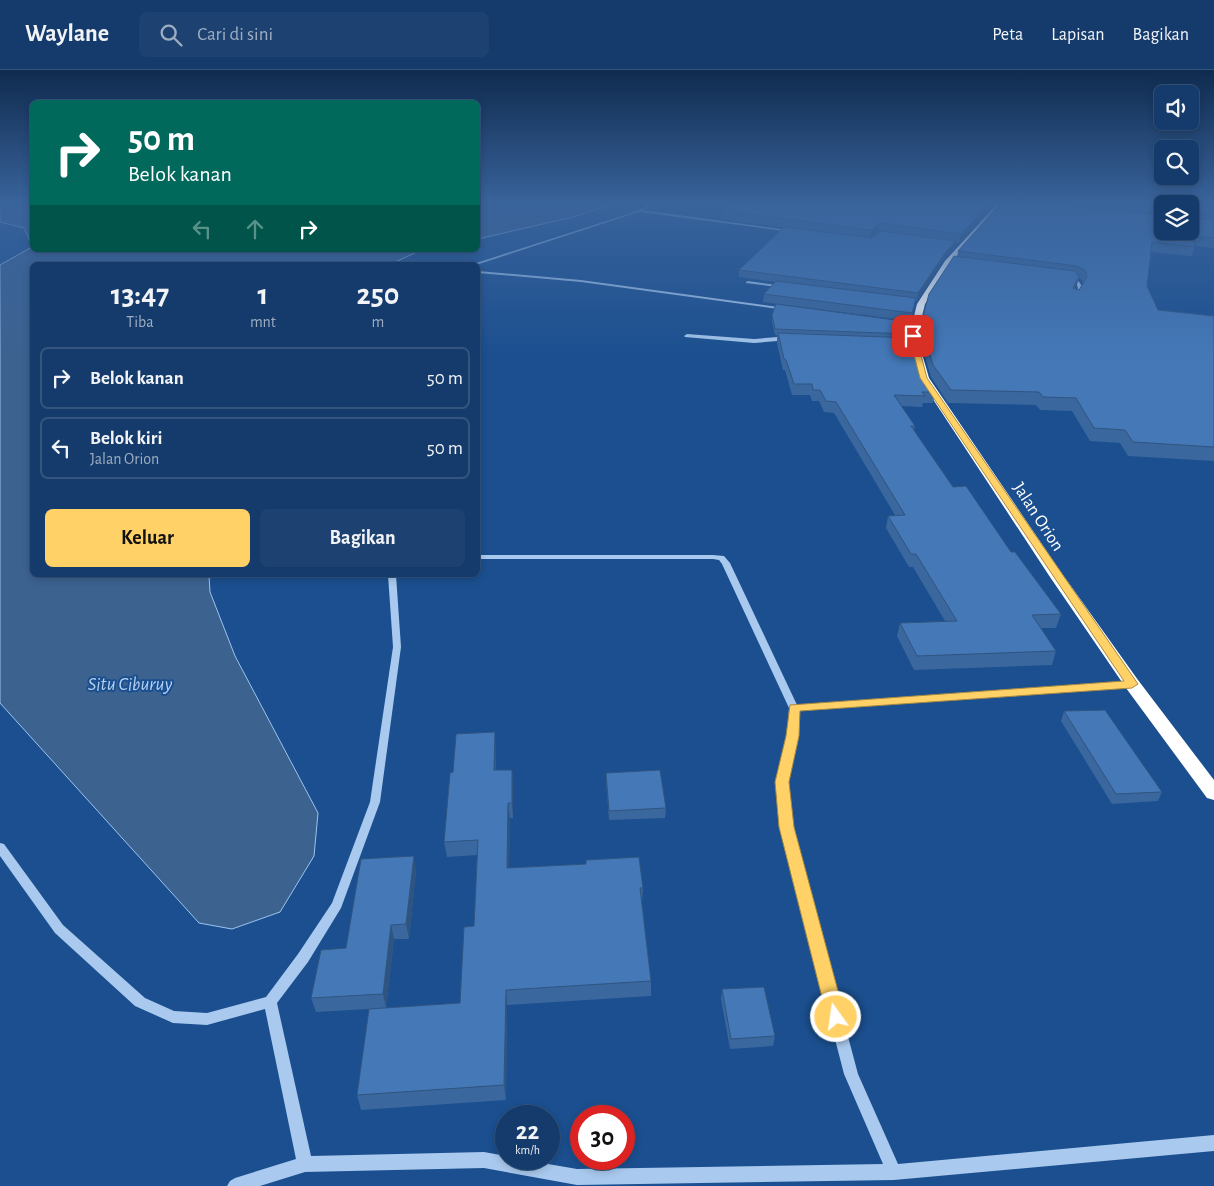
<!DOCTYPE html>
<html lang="id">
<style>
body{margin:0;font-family:"Alegreya Sans",sans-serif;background:#1d4271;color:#f1f3f6;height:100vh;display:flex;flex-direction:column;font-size:19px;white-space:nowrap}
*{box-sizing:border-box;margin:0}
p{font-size:16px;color:#9dadc1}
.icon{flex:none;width:28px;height:28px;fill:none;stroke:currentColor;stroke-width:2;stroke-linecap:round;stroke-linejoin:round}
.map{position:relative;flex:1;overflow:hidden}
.details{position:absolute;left:30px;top:192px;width:450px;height:315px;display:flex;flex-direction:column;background:#143b6b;border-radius:8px;box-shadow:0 2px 8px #0003,0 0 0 1px #33557e}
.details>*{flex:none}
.banner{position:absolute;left:30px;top:30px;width:450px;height:152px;border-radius:8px;box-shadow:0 2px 8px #0003,0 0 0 1px #33557e;background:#00695c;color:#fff;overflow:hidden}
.tools{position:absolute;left:1154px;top:15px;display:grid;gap:10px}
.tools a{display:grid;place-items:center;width:45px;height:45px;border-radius:8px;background:#143b6b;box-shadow:0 2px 8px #0003,0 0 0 1px #33557e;font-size:25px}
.speed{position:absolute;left:495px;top:1035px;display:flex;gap:10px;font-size:25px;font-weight:700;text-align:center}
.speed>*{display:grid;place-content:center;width:65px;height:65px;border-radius:50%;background:#143b6b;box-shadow:0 2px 8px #0003,0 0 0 1px #33557e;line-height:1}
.speed small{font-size:12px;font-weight:400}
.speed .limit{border:8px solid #d22;background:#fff;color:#111}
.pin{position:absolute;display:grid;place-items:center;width:42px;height:42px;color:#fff;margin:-21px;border-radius:10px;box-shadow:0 2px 8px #0006}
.me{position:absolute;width:55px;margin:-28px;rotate:346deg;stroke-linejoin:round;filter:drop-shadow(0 0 4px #0008)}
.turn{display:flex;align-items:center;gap:18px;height:105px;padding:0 15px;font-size:22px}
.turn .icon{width:65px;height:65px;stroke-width:2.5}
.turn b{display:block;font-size:35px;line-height:42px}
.lanes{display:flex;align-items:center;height:48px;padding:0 15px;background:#0003;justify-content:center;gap:25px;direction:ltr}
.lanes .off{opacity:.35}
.eta{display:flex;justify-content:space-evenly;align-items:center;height:85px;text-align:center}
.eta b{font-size:30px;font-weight:700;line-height:35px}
.primary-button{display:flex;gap:10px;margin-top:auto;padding:10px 15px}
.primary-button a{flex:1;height:58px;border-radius:8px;background:#ffd166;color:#111;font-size:20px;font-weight:700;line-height:58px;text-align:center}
.primary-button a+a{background:#1d4271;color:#f1f3f6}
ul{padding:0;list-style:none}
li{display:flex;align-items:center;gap:15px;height:62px;margin:0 10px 8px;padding:0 5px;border:2px solid #33557e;border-radius:8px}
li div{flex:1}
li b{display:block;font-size:19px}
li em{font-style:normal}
header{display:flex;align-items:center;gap:30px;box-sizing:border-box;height:70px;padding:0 25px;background:#143b6b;border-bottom:1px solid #33557e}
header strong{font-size:24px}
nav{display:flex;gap:28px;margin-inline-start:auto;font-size:18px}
.search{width:350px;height:45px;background:#1d4271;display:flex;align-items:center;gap:12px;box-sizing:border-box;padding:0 18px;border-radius:8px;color:#9dadc1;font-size:19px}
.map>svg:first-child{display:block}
.water{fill:#3c6290;stroke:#9cc4f0}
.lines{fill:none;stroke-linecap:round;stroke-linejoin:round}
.minor{fill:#a9c9ee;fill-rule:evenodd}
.highway{fill:#fff;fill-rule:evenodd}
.wall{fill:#3a679d;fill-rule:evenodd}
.shaded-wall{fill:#305480}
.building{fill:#4478b7;stroke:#305480}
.route{fill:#ffd166;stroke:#a68842}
.labels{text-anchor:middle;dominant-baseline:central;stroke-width:4;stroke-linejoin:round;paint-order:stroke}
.street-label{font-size:18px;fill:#fff;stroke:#1b4f8f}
.water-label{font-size:19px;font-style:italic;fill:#b5d3f5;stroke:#1b4f8f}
</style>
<header>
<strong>Waylane</strong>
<div class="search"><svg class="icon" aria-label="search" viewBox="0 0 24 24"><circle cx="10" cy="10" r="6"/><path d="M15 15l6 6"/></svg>Cari di sini</div>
<nav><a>Peta</a><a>Lapisan</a><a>Bagikan</a></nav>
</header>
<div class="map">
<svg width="1214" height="1116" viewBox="0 0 1214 1116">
<rect width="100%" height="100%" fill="#1b4f8f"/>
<path class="water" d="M0,132H32V176L24,158L0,152Z
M478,132H617L577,146L478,169Z
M32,177V180H421L389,195H32V505H209L210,522L235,586L318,743L314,786L280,842L232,859L199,853L0,633V195Z"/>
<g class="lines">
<path class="minor" d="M657,132H661L643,140L794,161L792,162L639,142L476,195H470L631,143Z
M478,201L581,210L785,238L787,239L785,240L581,212L478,203Z
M1067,207C1075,208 1080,210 1082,218L1076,229L1072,228L1078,218C1076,211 1072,210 1065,209Z
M748,211L784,216L786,217L784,218L746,213V212Z
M687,264L754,269L789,266L792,268L789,270L754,273L685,267L684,266Z
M478,485H713L724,486L730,493L797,635L1132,611L1135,612L1137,614L1135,616L1132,617L799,641L797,667L787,712L792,757L858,1004L898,1094L1214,1065V1081L894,1110L577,1115L484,1098L305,1102L260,1116H227L230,1111L235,1108L296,1089L265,939L207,955L173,953L135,936L55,863L0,786V773L4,774L63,855L145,928L174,941L207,943L266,927L298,884L332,833L370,732L393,577L388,505H396L401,577L380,732L341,838L308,892L277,933L311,1086L484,1082L506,1086V1089H519L577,1099L883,1094L844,1004L780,757L777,712L787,667L789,638L722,494L719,490L713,489H478Z"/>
<path class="highway" d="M999,132H1005L951,194L925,234L917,266L929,308L1063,505L1138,610L1214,710V730L1207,728L1126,618L1050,507L919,308L909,266L917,234L945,191Z"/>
</g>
<path class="wall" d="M697,132H998L959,173H956L955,178L943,190L917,231L916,230L911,251L763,232L764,224L775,212L739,207V200L784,157L720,149L721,140L726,137L697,134Z
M1002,132H1206L1208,135L1211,140L1207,132H1214V178L1195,176L1192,186L1151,182L1147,216L1158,240L1214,246V391L1128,386L1120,373L1090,371L1072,341L1040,340L1036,335L948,333L931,307L919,266L921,254L957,187L958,181ZM1162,134L1190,161H1162ZM1079,208L1082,210L1083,214L1079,220L1075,219Z
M772,245L909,264L908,268L919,298L935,322L933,333H923L922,337L901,336L915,356L914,360L953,417L1011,482L1061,544L1056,558H1041L1056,581L1052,595L914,600L897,566L900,553L945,551L913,497H909L886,458L888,446L895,445L834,343L824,342L819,331H812L810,325H792L785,300H783L777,273V265H775L772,251Z
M1064,641L1162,722L1158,731L1112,734L1061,651Z
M496,677V700H512L513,714V748H510L509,798L643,818L642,833L651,911V926L507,935L506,1030L361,1040L357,1025L369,939L316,942L311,928L346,878L416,800L409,869H394L386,938L460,933L474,856L477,785L447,787L444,772Z
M606,703L666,738L665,748L609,750L606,712Z
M722,919L775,966L773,976L730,979L721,929Z"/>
<path class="shaded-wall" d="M991,132H998L959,173L961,164Z
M880,153L878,162L869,169L871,160Z
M956,171L955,178L943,190L917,231L918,223L945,183Z
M1079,207L1076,218L1070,229L1073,218Z
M495,662L496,677L495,715L494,700Z
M512,700L513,714V748L512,733Z
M508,733L510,748L509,813L507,798Z
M414,786L416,800L409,869L406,854Z
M391,855L394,869L386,938L383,924Z
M506,920L507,935L506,1030L504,1015Z"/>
<path class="building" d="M736,132H991L961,164L880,153L871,160L721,140Z
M1002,132H1035L1162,145V161H1190V134H1162V139L1093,132H1206L1208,135L1214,143V145L1192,143L1193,148L1214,150V168L1193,166L1195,177L1152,172L1147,216L1158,240L1214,246V377L1133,372L1125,360L1094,358L1076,328L1043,327L1039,322L951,320L933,295L921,254L929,224L954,186L1075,201L1079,207L1073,218L1079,220L1087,207L1085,200L1077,196L958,181Z
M784,157L872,168L881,161L956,171L945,183L918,223L739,200Z
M776,211L916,228L912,243L764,224Z
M776,234L910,252L909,264L775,259L772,245Z
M778,263L912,268L919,298L935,322H922L925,326L894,325L915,356H911L953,417L966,416L1011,482H1015L1061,544L1032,545L1056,581L917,586L900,553L957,551L916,484H911L888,446L905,445L836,332L826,331L820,320H813L812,314H794L786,290L784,289Z
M1105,640L1162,722L1116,724L1064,641Z
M495,662L494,700H512V733H508L507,798L586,794V790L639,787L643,818H640L651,911L506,920L504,1015L357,1025L369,939L460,933L464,857L474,856L478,770L444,772L450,703L453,702L456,664Z
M660,700L666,738L609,741L606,703Z
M414,786L406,854L391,855L383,924L311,928L321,880L346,878L361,789Z
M764,917L775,966L731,969L722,919Z"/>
<linearGradient id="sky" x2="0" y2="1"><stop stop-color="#0f2b4f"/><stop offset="0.46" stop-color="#39639b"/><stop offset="1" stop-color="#39639b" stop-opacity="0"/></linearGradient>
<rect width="1214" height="288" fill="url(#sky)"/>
<path class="route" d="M913,264L916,266L927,308L1138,614L1132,618L800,641L799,666L789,712L794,757L845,947L842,952L836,955L830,952L827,947L779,757L775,712L786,666L790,635L1124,611L920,308L909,266Z"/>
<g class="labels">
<g class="street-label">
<text transform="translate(1038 447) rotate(57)">Jalan Orion</text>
</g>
<g class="water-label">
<text x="130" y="614">Situ Ciburuy</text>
</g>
</g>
</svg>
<div class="tools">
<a><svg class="icon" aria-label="sound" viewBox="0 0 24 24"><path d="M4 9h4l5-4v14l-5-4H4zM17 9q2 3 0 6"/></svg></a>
<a><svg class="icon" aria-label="search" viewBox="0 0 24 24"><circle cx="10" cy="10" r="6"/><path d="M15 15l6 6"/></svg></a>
<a><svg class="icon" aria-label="layers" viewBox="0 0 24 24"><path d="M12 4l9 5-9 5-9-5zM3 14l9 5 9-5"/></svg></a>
</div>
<div class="speed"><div>22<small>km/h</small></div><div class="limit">30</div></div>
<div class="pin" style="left:913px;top:266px;background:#d93025"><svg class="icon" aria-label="arrive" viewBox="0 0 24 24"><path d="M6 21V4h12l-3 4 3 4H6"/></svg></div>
<svg class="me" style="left:836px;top:947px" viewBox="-20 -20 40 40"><circle r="17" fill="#ffd166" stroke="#fff" stroke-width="3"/><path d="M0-11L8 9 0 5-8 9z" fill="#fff"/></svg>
<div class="banner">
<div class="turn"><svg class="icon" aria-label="right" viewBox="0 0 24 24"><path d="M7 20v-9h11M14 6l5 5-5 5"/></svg><div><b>50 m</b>Belok kanan</div></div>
<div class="lanes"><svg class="icon off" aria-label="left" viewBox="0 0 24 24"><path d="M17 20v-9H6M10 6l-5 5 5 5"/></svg><svg class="icon off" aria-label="ahead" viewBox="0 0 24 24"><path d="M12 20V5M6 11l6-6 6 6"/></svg><svg class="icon" aria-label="right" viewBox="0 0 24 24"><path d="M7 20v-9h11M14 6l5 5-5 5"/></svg></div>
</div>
<section class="details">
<div class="eta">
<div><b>13:47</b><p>Tiba</p></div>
<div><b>1</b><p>mnt</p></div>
<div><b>250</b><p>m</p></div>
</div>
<ul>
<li><svg class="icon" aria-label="right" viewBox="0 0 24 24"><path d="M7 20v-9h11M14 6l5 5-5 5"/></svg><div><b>Belok kanan</b></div><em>50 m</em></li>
<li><svg class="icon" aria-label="left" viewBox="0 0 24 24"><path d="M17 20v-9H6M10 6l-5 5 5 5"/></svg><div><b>Belok kiri</b><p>Jalan Orion</p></div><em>50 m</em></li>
</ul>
<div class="primary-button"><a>Keluar</a><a>Bagikan</a></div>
</section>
</div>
